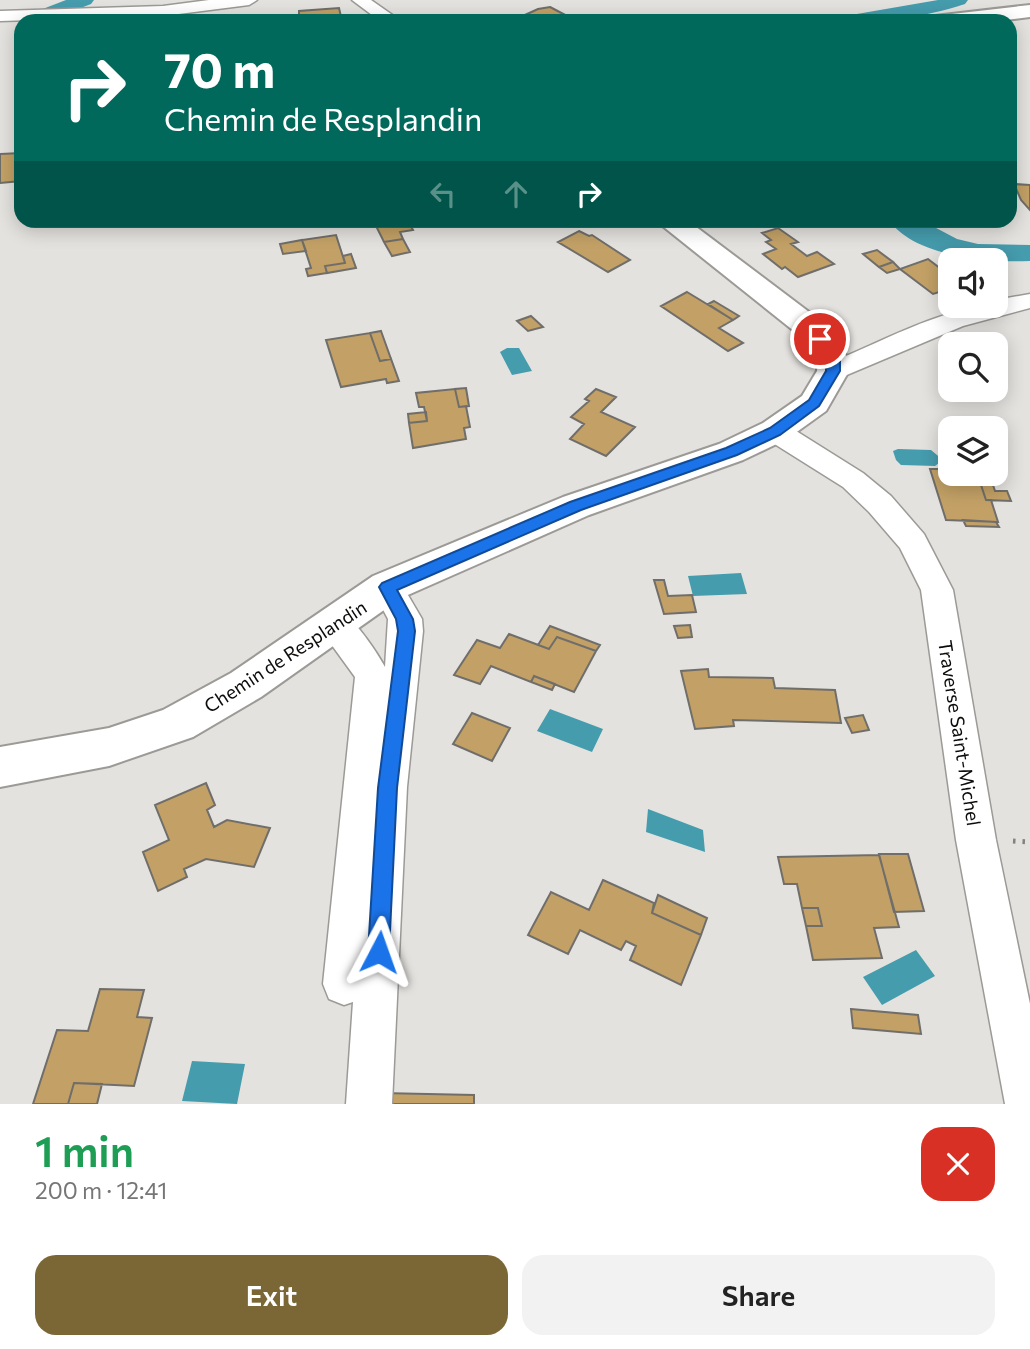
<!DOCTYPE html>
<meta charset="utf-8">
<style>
body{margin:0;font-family:Commissioner,sans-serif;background:#f2f2f2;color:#222;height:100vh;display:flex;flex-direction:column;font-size:26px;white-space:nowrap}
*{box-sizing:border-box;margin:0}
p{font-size:23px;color:#767676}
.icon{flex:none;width:38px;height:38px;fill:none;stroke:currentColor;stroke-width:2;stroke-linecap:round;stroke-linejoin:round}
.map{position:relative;height:1104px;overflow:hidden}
.sheet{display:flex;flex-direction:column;background:#fff;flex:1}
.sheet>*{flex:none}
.guide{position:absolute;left:14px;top:14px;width:1003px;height:214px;border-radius:21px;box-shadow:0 4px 18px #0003;background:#00695c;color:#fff;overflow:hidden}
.controls{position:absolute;left:938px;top:248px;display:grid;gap:14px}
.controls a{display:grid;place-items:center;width:70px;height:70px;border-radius:14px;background:#fff;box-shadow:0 4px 18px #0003;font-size:35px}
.pin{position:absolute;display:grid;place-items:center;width:60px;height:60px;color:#fff;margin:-30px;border:4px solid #fff;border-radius:50%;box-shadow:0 2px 7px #0007}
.me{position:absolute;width:77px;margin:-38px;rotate:4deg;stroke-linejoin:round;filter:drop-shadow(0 0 5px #0008)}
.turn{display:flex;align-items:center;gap:24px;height:147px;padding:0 35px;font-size:32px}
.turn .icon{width:91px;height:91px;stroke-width:2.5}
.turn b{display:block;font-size:49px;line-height:60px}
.lanes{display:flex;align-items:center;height:66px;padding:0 35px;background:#0003;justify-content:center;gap:35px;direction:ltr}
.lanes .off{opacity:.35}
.round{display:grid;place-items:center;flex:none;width:74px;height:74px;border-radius:21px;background:#f2f2f2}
.overview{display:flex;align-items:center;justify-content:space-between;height:119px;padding:0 35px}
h1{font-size:42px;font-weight:600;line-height:52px;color:#1e9e55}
.action{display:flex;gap:14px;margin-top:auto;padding:14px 35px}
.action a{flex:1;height:80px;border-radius:21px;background:#7b6736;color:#fff;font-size:28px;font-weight:600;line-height:80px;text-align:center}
.action a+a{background:#f2f2f2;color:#222}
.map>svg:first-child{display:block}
.water{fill:#459cad}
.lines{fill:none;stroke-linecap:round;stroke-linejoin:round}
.canal{fill:#459cad;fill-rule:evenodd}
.building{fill:#c3a166;stroke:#706e6a;stroke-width:2}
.street-casing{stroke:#9c9a96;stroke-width:3}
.secondary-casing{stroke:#9c9a96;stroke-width:4}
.path{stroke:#848280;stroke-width:5;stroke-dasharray:2.5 7;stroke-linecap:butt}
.street{fill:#fff;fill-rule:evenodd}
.secondary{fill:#fff;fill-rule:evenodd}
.route{fill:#1a73e8;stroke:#114b97;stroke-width:2}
.labels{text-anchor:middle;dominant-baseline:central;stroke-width:7;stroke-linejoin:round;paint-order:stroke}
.street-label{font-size:19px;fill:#0d0c0b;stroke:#fff}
</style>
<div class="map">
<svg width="1030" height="1104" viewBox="0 0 1030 1104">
<rect width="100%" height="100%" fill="#e4e2de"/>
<path class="water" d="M507,348H519L532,371L512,375L500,352Z
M898,449L931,450L943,460L935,466L901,465L896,460L893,451Z
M741,573L747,594L693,596L688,576Z
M550,709L603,729L592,752L537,731Z
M648,809L703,830L705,852L646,832Z
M916,950L935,976L882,1005L863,977Z
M192,1061L245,1064L237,1104L182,1101Z"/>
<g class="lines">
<path class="canal" d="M66,0H94L91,4L47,21H21V24L19,21L22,17Z
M938,0H968L965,4C923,18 885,21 841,21L844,17L851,15Z
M889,220H921L957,239L978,244L1030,245V261C991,263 914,257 889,220Z"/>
</g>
<path class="building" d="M550,7L571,18L567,21L516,19L538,9Z
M339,8L342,21H302L299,16V11Z
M21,153V181L0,183V154Z
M1014,184L1030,185V210L1021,200Z
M379,221H408L413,230L400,232L403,239L384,242L374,222Z
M778,228L798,242L791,244L807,256L817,252L834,264L798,277L785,267L782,269L763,254L776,249L766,242L771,240L762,233Z
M579,231L589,236L592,235L630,260L608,272L558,242Z
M336,235L345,263L325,266L327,273L308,276L306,269L311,268L302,240Z
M403,239L410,252L392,256L384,242Z
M302,240L306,251L283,254L280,244Z
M877,250L893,262L879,267L863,254Z
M351,254L356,268L327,273L325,266L345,263L343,256Z
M928,259L945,272L950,270V283L944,285L949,289L933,294L900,269Z
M893,262L900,269L887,273L879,267Z
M687,292L733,320L719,328L743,343L728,351L661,306Z
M714,301L739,316L733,320L708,304Z
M531,316L543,327L528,331L517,321Z
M381,331L391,359L380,361L370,333Z
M370,333L380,361L391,359L399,381L387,383L386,379L341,387L326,340Z
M466,388L469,406L459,407L455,389Z
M455,389L459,407L466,406L470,427L464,428L466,439L413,448L409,423L427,421L424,407H419L416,393Z
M596,389L616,397L601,412L635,427L606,456L570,439L584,424L571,417L589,401L585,399Z
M426,412L427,421L409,423L408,414Z
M930,469H950V474H982L984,482H980L986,500H991L998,522L946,520Z
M980,482H992L995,491H1007L1011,501L986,500Z
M963,520L996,522L999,527L966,526Z
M654,580H664L668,596L692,595L696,612L664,614Z
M690,625L692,637L678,638L674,626Z
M550,626L600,645L596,651L557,637L549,649L538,645Z
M509,634L549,649L557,637L596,651L574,692L534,676L531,682L491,666L480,684L454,675L477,640L500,648Z
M708,669L709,677L773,678L775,688L835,690L841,723L733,720L734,726L695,729L681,671Z
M534,676L555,684L552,690L531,682Z
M472,713L510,728L492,761L453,744Z
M863,715L869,730L852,733L845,718Z
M206,783L215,805L207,810L214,827L227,820L270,828L254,867L206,859L184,869L187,877L158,891L143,852L169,840L155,805Z
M879,854H908L924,911L894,912Z
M879,855L899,927L874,928L882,958L813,960L806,926H822L818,908H802L797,884H784L778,857Z
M603,880L654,903L652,913L701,935L681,985L630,960L636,946L626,941L621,950L580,930L568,954L528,935L551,892L589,910Z
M658,895L707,918L701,935L652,913Z
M802,908H818L822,926H806Z
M100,989L144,990L137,1017L152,1018L134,1086L74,1083L68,1104H33L57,1030L88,1031Z
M851,1009L918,1015L921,1034L853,1028Z
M74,1083L102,1084L97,1104H68Z
M381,1093L474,1095V1104H381Z"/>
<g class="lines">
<defs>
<path id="street" d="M209,0H257L249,5L163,16L0,21V11L163,6Z
M352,0H371L401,21H380Z
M1030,294V308L963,326L842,377L833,379L824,377L820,371L824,365C875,346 942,306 996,306V300Z
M775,422L785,424L863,473L891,496L924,534L953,590L996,840L1030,1004V1104H1005L956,840L921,590L900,548L869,512L843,487L765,438L761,431L765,424Z
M387,575L398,578L422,619L423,631L407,787L392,1104H346L353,1002L344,1005L329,999L323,984L355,677L318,626L323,617C331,614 338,612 346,616C358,624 378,654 385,667L388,619L371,587L376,578Z"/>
<path id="secondary" d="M1030,5V17L998,21H932L935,16L943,15Z
M655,220H687L821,321L840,344L849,361V371L826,411L787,439L743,460L589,515L401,598L261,697L193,737L109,766L0,787V747L109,728L163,710L231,673L373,576L563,497L719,444L763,423L802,396L817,371V361L799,335Z"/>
</defs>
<use href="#street" class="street-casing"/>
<use href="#secondary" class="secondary-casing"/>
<path class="path" d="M1013,841L1030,842"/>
<use href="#street" class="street"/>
<use href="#secondary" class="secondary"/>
</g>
<path class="route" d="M820,335L824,336L840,361V371L819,406L780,435L737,455L581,510L397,590L413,619L415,631L397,788L389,952L386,959L379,962L371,959L368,952L378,788L398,631L396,619L379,587L382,583L570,502L726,448L770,428L809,400L826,371V361L813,339Z"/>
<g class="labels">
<g class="street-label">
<text transform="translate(285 656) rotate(-33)">Chemin de Resplandin</text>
<text transform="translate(960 733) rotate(81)">Traverse Saint-Michel</text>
</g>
</g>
</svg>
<div class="controls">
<a><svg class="icon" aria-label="sound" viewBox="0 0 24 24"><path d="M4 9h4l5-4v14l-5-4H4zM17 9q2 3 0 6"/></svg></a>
<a><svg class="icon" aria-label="search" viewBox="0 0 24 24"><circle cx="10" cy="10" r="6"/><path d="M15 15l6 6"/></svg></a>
<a><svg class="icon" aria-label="layers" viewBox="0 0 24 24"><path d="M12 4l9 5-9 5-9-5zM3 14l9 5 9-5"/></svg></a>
</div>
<div class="pin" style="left:820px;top:339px;background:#d93025"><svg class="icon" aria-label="arrive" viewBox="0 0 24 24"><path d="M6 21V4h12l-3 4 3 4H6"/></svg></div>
<svg class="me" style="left:379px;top:952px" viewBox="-20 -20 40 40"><path d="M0-17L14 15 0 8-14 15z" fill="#1a73e8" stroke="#fff" stroke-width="4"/></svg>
<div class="guide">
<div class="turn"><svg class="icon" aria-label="right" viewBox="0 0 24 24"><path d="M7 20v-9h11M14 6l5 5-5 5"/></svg><div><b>70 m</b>Chemin de Resplandin</div></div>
<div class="lanes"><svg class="icon off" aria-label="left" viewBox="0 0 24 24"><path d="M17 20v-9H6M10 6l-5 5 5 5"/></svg><svg class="icon off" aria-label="ahead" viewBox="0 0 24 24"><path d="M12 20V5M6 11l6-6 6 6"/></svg><svg class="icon" aria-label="right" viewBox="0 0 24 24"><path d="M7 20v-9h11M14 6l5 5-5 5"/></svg></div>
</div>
</div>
<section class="sheet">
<div class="overview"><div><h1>1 min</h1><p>200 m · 12:41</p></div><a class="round" style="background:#d93025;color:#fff"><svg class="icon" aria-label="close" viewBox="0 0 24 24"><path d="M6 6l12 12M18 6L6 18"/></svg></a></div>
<div class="action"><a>Exit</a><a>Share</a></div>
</section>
